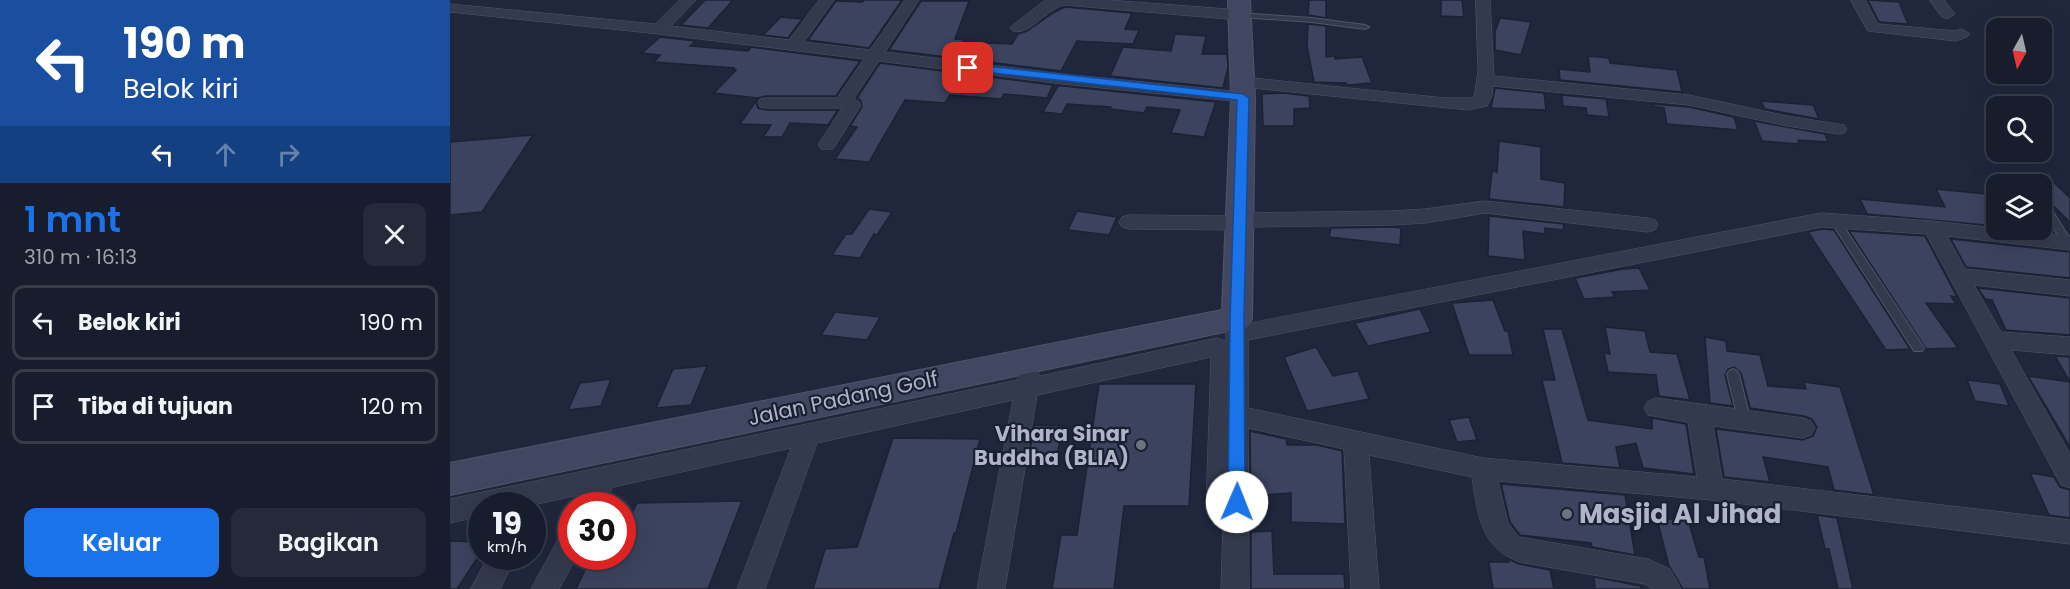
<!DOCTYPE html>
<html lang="id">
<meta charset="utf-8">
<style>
body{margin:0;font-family:Poppins,sans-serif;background:#252a3a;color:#f1f3f6;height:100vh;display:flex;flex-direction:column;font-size:22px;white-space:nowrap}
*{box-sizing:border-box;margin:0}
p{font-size:20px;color:#9fa2aa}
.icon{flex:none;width:33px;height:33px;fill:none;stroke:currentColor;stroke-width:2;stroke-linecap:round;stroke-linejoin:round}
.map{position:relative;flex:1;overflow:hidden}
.panel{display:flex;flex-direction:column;background:#181d2e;width:450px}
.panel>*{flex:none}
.top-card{background:#1a4fa0;color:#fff;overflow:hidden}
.needle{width:39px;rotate:188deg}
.fabs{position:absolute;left:1536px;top:18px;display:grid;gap:12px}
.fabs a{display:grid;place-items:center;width:66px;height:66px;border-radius:12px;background:#181d2e;box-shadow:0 6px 24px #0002,0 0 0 2px #363b4a;font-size:30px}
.speed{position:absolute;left:18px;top:492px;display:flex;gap:12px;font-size:30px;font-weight:700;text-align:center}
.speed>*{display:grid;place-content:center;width:78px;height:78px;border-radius:50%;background:#181d2e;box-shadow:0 6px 24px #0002,0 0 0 2px #363b4a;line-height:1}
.speed small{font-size:15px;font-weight:400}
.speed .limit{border:9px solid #d22;background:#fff;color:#111}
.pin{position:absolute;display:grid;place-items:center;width:51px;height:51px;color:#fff;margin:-26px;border-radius:12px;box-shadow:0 3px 9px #0006}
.me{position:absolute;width:66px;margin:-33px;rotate:1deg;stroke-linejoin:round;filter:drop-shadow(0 0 4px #0008)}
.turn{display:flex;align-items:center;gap:21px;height:126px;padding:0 24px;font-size:27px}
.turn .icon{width:78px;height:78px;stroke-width:2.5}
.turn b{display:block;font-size:42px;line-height:51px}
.lanes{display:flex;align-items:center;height:57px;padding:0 24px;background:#0003;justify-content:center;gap:30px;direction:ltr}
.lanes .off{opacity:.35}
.round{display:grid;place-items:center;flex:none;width:63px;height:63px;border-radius:12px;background:#252a3a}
.head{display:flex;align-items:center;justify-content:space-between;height:102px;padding:0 24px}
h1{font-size:36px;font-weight:600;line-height:45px;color:#1a73e8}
.button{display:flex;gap:12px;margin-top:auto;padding:12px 24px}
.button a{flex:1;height:69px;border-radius:12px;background:#1a73e8;color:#fff;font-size:24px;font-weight:600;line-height:69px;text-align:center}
.button a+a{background:#252a3a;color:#f1f3f6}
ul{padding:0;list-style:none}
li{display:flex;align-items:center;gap:18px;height:75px;margin:0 12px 9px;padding:0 12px;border:3px solid #363b4a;border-radius:12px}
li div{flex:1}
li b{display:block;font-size:22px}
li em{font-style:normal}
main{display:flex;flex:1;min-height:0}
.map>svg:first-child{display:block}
.building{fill:#3c435e;stroke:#1c2134;stroke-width:1.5}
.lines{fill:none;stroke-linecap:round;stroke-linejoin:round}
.lane-casing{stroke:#505468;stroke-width:2}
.street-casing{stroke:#505468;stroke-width:1}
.secondary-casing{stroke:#505468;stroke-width:2}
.lane{fill:#343a4d;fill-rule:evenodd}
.street{fill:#343a4d;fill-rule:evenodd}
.secondary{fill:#424761;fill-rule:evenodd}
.route{fill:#1a73e8;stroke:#114b97;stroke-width:1.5}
.worship-dot{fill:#6b7280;stroke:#1a1f32;stroke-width:2}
.labels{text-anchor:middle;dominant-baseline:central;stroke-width:4.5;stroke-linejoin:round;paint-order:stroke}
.street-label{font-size:21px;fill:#b0b4c9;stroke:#1a1f32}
.poi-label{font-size:21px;font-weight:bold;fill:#b0b4c9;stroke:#1a1f32;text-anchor:end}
.near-poi-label{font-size:26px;font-weight:bold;fill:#b0b4c9;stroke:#1a1f32;text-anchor:start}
</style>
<main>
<section class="panel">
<div class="top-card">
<div class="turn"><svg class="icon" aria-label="left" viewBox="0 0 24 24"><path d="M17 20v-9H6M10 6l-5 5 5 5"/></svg><div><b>190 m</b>Belok kiri</div></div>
<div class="lanes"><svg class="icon" aria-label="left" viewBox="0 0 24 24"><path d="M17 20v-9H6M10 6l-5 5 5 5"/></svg><svg class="icon off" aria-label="ahead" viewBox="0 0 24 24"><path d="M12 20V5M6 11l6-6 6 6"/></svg><svg class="icon off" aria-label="right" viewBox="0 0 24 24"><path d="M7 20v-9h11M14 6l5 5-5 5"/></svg></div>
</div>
<div class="head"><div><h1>1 mnt</h1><p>310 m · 16:13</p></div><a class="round"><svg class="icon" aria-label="close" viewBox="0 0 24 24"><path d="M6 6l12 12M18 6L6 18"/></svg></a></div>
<ul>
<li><svg class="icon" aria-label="left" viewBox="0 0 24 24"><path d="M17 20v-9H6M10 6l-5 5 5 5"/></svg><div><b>Belok kiri</b></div><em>190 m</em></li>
<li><svg class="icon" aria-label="arrive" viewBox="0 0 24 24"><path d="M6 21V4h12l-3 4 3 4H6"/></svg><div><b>Tiba di tujuan</b></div><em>120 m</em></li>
</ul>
<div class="button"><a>Keluar</a><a>Bagikan</a></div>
</section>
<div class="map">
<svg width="1620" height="589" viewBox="0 0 1620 589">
<rect width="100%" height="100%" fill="#20273d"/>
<path class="building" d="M255,0H283L258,28L231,25Z
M414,0H452L419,48L358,40L386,1L412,2Z
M859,0H876V18L858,15Z
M991,0H1012L1014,17L991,16Z
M1418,0L1449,2L1458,24L1429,22Z
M471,1H519L505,39L515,40L513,42L562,44L568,34L577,31L603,13L615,7L682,13L675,29L689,30L683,44L627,41L611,71L439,50Z
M331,17L352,19L338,38L313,35Z
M1050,18L1081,22L1071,55L1045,50V32Z
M858,24L876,26V57L885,56V59L912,57L922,83L897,85L896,83L864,82L857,46Z
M725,34L756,36L752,54H777L778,67L773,88L660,76L673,47L721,51Z
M210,37L246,41L240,46L298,51L301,47L410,61L386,96H316L308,98L306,102L308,108L316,110H388L378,125L340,123L332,137H313L321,125L290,124L308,98L264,93L286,70L283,69L284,68L204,62L210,55L192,53Z
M1138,56L1159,58L1160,63L1227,70L1232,92L1110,80L1109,69L1140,72Z
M430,63L603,85L597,98L554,94L551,99L500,95L495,103L455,100L419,162L385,159L407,127L400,126L412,107L411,101L407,98Z
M608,86H613L766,102L754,137L721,133L730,110L697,107L694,113L660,109L661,107L617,104L612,114L593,112Z
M1045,88L1094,93L1096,110L1041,108Z
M834,93L859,96L860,108L844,109V126H813L812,94Z
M1112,95L1156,99L1159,117L1137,115L1136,108L1113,106Z
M1311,101L1363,105L1369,119L1315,109Z
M1202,104L1239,107L1284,117L1288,130L1217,124L1214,108L1202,106Z
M1304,121L1375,134L1378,142L1348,140L1349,144L1312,141Z
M83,135L32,212L0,215V142Z
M1049,141L1091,147V179L1115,183L1114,207L1039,199L1042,171L1047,172Z
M1592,171L1620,198V222L1592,195Z
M1486,189L1546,195V226L1417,214L1410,199L1495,207Z
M419,209L442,212L427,235L424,234L410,258L382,255L396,234H402Z
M627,211L667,217L659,235L618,230Z
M1039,216L1114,224L1113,230L1095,228V234L1073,231L1075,260L1038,256Z
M943,227L951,228L950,245L879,237L881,228Z
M1372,229L1384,230L1460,349L1436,350L1358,232Z
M1399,231L1475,236L1507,297L1501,296L1506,304L1476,303L1508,348L1476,349Z
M1501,239L1620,252V278L1516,267Z
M1189,268L1200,290L1162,292L1165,297L1134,299L1125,278L1173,269Z
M1528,288L1620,298V335L1556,330L1542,300L1535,299Z
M1043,300L1055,331H1058L1063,355H1019L1002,303Z
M970,309L981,332L918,346L905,323Z
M385,312L430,317L417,340L371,335Z
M1155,327L1195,331L1200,352L1227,354L1240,400L1209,396L1206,375L1158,372L1154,353L1160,354Z
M1093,329H1112L1138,420L1202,429V418L1236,424L1244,474L1193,468L1186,443L1166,447L1170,468L1112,463L1092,380H1105Z
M1255,337L1276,341L1277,351L1310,355L1318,386L1356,389L1354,382L1390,387L1424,495L1384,490L1378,467L1313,457L1320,482L1274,477L1266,429L1353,440L1363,436L1367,427L1362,419L1354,416L1300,408L1291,373L1284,367L1278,369L1275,375L1283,406L1260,403Z
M866,347L883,376L908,371L919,399L857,411L834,357Z
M1605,356L1620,357V447L1578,376L1620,382Z
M257,366L241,405L206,408L223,369Z
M161,379L151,406L118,410L130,383Z
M1517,380L1550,384L1559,406L1525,401Z
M649,384H746L739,506H674L664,589H602L611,535H627Z
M1019,417L1027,440L1007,442L999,420Z
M584,425L613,426L605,465L578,464Z
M800,431L836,439L837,445H867L892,451L895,524L841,522V493L801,496Z
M443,438L530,439L506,533H504L489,589H363L375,549L407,547Z
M1580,473L1604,477L1610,487L1620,490V518L1599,515Z
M1051,484L1175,495L1185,555L1142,547L1141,543L1070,535L1060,522Z
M292,501L258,589H126L136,568H155L161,556H172V533L187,503Z
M1367,515L1387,518L1403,589H1388L1379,549H1375Z
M1207,519L1238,520L1249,557H1254L1260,589H1233L1219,566Z
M822,531L824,574H894L895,589H801V532Z
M0,541L32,542V551L7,589H0Z
M1058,559L1069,564L1100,570L1104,589H1043L1039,562H1059Z
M1144,577L1191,586V589H1145Z"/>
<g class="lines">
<defs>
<path id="lane" d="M787,13L862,18L915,25L919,27L915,29L862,22L790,17L786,15Z
M1574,180L1577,181L1579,184H1570L1571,181Z
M1592,198L1595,199L1620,239V245L1613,244L1592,208Z
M1385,217L1388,218L1472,345L1474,348L1472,351H1464L1380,220Z
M1283,369L1287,371L1289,374L1300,419L1298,422L1294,424L1290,422L1288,419L1277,374L1279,371Z"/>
<path id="street" d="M230,0H246L221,26L339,40L369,0H384L354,42L420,50L455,0H469L435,52L613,74L793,92L801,97L793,102L613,84L429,61L404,98L410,103V107L383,149H371L368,145L392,108H316L310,107L308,103L310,99L316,98H387L414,59L209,34L0,12V4L205,24Z
M596,0H658L790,10L798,15L790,20L615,5C596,8 581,36 563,31L560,28L563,25Z
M1026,0H1040L1044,76L1239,95L1337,116L1388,124L1394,125L1397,129L1394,133L1388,134L1337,126L1239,105L1043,86L1042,96L1037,106L1018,110L793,87L785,82L793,77L995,98H1024L1028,71Z
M1401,0H1415L1428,24L1505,31L1512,29L1520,34L1517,37L1506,41L1418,31Z
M1480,0H1494L1505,14L1497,19L1492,17Z
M1035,201L1198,218L1205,220L1208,225L1205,230L1198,232L1035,213L975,223L941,225L799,227L791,230L679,229L672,227L669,222L672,217L679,215L784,216L791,213L941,211L975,209Z
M1372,213L1482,221L1620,236V250L1497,236L1515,269L1620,280V296L1524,285L1551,332L1620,337V355L1561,350L1620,454V488L1611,485L1476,234L1372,227L798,340V408L1033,458L1247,477L1238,422L1198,415L1194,408L1198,401L1206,398L1353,418L1361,421L1365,428L1361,435L1353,438L1263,426L1272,479L1620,520V544L1261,500L1048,481L1058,523L1069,537L1198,559L1220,569L1231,589H1202L1195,584L1069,562C1030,547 1028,515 1022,477L919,455L929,589H901L894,449L798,428L799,589H771L773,520L769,522L760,518L756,510L761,357L587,395L555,589H527L563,400L367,443L315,589H287L341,448L163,487L153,506H127L133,494L78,506H32V516L0,523V499L567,380L571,371L579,368L587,371L590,376L767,338L776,341V323L779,317L787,315L795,317L798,323Z
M122,527V556H127L109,589H81L113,530Z
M39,556H67L50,589H21Z"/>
<path id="secondary" d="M778,0H800L805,97L802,319L798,327L0,495V463L772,310L781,97Z"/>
</defs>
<use href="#lane" class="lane-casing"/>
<use href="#street" class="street-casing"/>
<use href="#secondary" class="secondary-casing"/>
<use href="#lane" class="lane"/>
<use href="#street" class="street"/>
<use href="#secondary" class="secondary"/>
</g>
<path class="route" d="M518,64L793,94L799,98L794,319L795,502L792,508L787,510L781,508L778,502L780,319L787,100L515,70L513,68Z"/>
<g class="worship-dot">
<circle cx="691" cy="445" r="6"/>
<circle cx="1117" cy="514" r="6"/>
</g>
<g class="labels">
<g class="street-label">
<text transform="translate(393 398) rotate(-12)">Jalan Padang Golf</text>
</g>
<g class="poi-label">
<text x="679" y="433">Vihara Sinar<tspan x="679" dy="24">Buddha (BLIA)</tspan></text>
</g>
<g class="near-poi-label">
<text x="1129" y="514">Masjid Al Jihad</text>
</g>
</g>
</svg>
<div class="fabs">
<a><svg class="needle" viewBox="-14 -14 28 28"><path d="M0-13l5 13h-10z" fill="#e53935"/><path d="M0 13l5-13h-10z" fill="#9fa2aa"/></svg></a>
<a><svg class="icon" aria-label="search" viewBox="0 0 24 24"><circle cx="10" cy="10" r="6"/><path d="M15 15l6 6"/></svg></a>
<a><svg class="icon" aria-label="layers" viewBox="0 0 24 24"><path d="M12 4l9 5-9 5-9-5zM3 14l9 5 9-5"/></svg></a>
</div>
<div class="speed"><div>19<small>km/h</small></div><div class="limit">30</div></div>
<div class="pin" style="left:518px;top:68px;background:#d93025"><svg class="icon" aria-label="arrive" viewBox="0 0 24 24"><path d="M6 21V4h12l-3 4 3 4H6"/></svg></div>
<svg class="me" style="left:787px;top:502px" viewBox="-20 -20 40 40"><circle r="19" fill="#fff"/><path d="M0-13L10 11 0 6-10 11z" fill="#1a73e8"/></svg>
</div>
</main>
